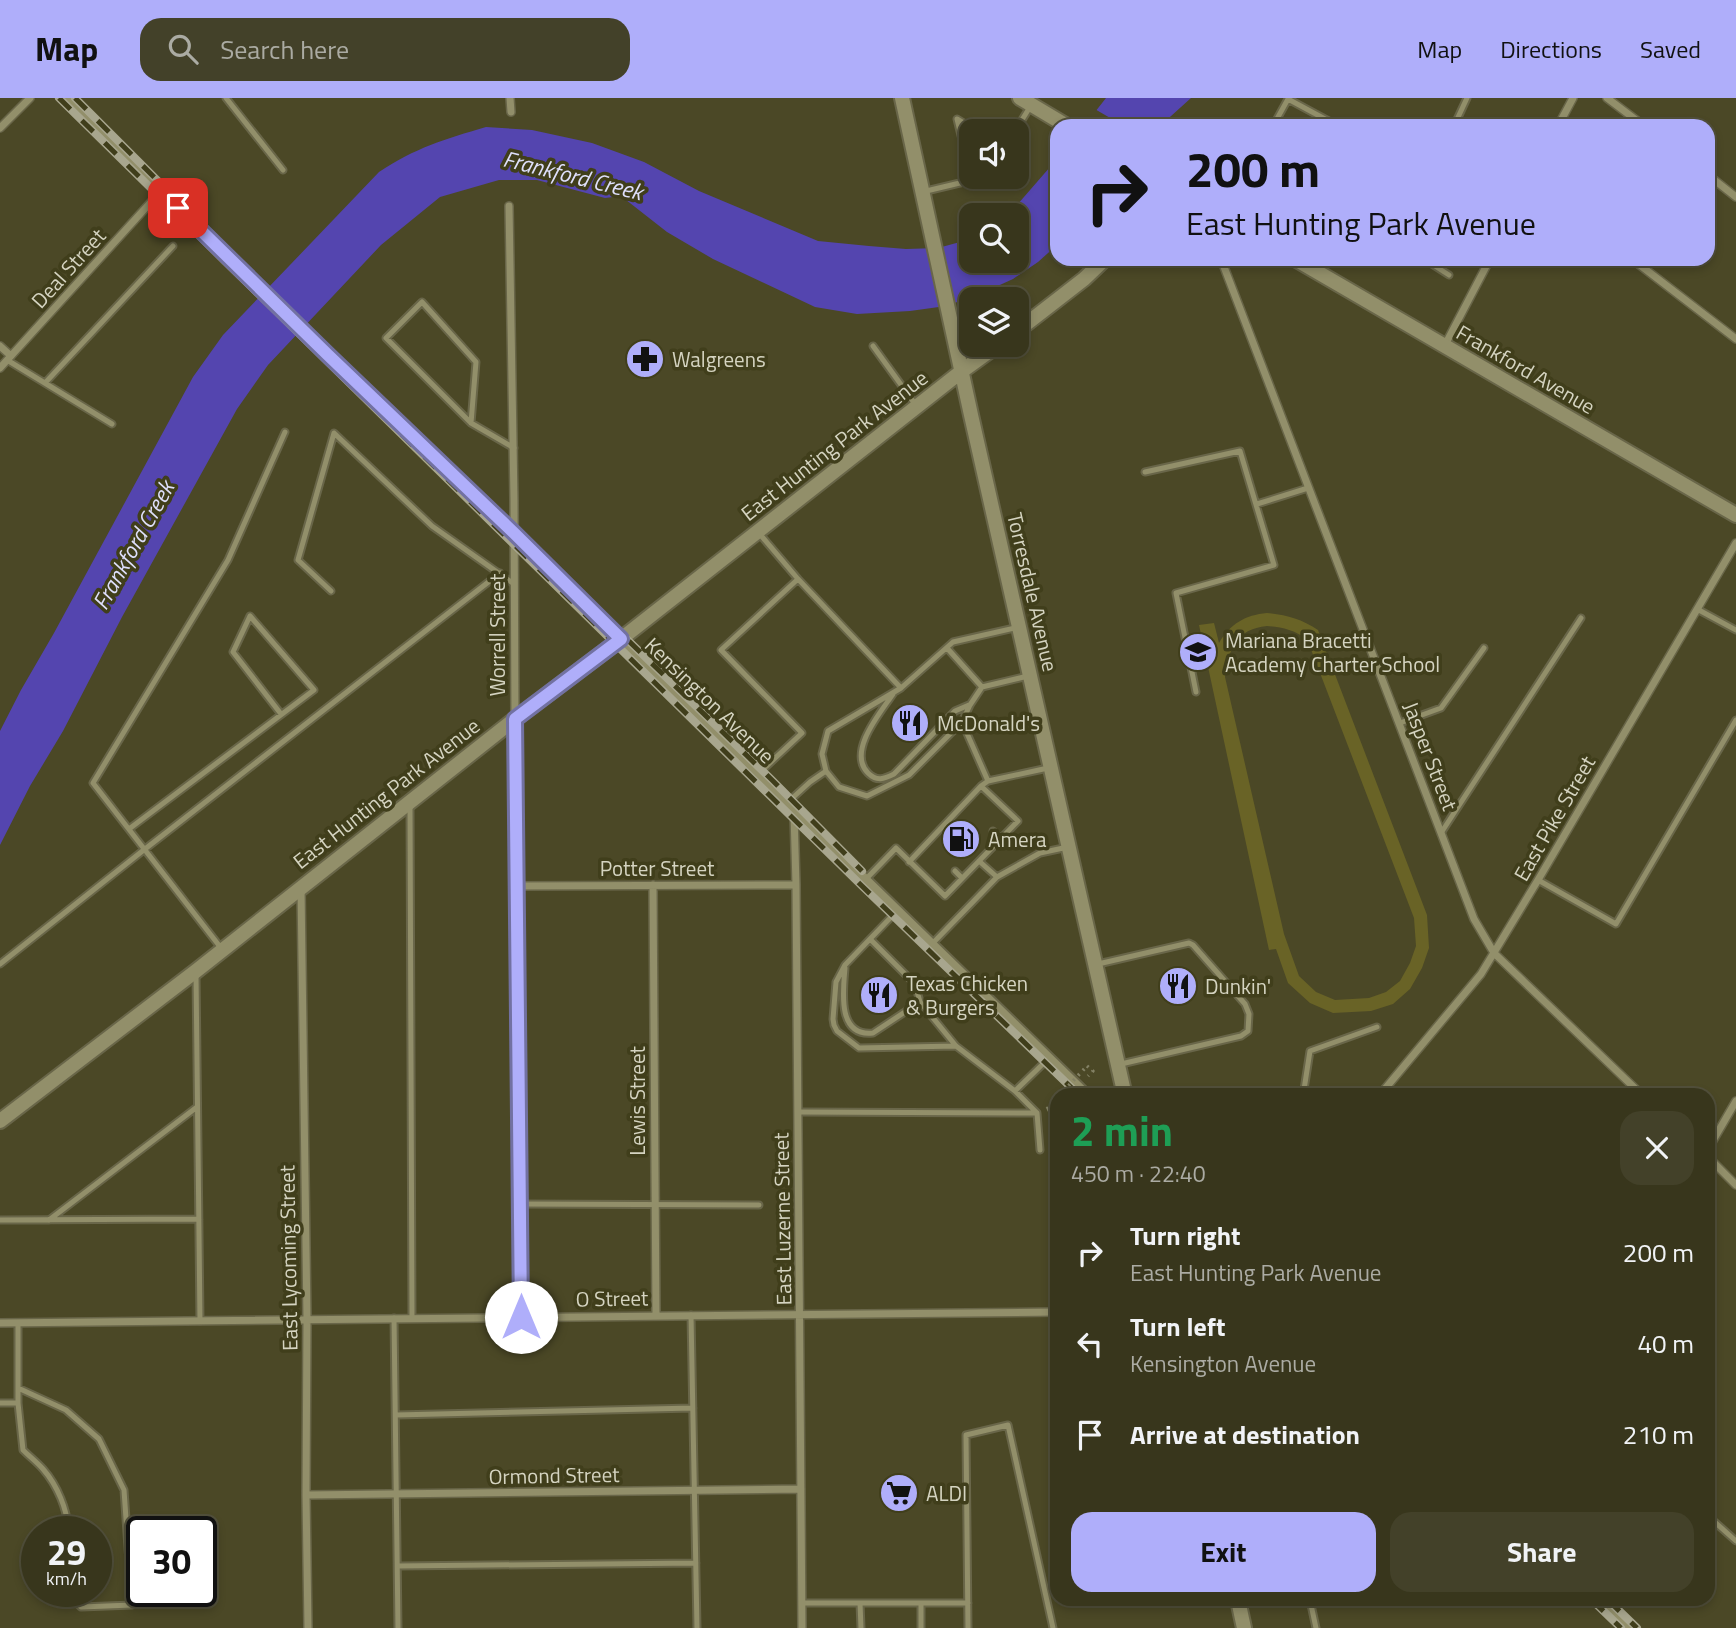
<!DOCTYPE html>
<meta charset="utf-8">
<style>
body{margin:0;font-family:"Titillium Web",sans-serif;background:#434129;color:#f1f3f6;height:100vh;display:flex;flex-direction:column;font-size:26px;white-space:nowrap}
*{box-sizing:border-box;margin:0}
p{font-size:23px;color:#ababa3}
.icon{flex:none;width:38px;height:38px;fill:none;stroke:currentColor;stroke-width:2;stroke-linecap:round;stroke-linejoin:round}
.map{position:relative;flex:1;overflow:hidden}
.panel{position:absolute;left:1050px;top:990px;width:665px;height:518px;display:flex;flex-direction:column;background:#38361c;border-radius:21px;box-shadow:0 4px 10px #0003,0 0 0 2px #52503b}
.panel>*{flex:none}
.guide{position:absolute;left:1050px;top:21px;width:665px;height:147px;border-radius:21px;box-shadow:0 4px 10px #0003,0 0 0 2px #52503b;background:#afaefa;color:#111;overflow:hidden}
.controls{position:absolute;left:959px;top:21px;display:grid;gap:14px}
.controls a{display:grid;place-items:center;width:70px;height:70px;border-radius:14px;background:#38361c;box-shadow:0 4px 10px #0003,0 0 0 2px #52503b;font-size:35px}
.speed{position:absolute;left:21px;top:1418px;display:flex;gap:14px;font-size:35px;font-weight:700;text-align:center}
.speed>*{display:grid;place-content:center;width:91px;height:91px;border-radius:50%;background:#38361c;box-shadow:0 4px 10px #0003,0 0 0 2px #52503b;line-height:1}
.speed small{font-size:18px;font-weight:400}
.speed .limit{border:4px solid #111;border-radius:10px;background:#fff;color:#111}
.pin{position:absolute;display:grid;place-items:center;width:60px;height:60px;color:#fff;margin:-30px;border-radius:14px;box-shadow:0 4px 10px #0006}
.me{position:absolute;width:77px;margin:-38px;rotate:0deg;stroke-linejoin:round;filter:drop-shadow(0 0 5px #0008)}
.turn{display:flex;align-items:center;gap:24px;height:147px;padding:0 21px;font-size:32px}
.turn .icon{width:91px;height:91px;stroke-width:2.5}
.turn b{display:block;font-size:49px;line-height:60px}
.round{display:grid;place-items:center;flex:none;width:74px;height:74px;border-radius:21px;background:#434129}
.headline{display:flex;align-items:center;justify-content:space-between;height:119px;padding:0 21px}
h1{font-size:42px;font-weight:700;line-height:52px;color:#1e9e55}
.button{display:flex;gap:14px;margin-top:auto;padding:14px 21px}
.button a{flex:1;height:80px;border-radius:21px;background:#afaefa;color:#111;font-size:28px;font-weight:700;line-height:80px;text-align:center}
.button a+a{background:#434129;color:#f1f3f6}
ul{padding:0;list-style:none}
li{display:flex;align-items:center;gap:21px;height:91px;padding:0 21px}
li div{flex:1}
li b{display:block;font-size:26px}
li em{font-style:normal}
header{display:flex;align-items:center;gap:42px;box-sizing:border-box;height:98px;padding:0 35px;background:#afaefa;color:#111}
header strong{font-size:33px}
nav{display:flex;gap:38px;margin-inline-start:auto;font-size:24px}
.search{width:490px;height:63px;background:#434129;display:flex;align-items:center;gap:18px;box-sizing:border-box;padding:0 24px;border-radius:21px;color:#ababa3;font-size:26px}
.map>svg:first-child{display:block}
.green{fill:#696326;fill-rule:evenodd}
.water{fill:#5445af}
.pier{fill:#4b4826}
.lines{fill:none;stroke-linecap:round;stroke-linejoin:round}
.service-casing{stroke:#696649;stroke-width:9}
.minor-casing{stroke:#696649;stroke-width:10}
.tertiary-casing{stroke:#696649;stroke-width:16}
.secondary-casing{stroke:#696649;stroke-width:18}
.path{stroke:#838165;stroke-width:3.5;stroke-dasharray:2 5;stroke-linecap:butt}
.service{stroke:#928f6a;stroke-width:5}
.minor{stroke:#928f6a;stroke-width:7}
.tertiary{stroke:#928f6a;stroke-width:12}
.secondary{stroke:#928f6a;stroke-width:14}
.rail-casing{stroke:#a8a68e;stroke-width:8}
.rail{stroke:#403e1b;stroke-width:5;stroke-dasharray:16;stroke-linecap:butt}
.path-bridge{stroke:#838165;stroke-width:3.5;stroke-dasharray:2 5;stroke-linecap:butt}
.route-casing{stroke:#7271a2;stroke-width:18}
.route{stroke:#afaefa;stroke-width:12}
.labels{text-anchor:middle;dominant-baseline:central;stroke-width:7;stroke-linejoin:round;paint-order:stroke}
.street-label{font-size:21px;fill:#d5d4c1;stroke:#403e1b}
.poi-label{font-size:21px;fill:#d5d4c1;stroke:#403e1b;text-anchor:start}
.water-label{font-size:23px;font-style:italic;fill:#dedffb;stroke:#403e1b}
</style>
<header>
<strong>Map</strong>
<div class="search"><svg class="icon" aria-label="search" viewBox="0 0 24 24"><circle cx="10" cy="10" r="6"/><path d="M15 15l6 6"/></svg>Search here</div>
<nav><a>Map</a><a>Directions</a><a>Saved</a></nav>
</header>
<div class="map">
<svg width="1736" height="1530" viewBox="0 0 1736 1530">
<rect width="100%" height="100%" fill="#4b4826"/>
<path class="green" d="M1267,515C1287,517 1301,521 1318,532L1427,817L1429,850L1422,870L1410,891L1393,906L1371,913L1333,915L1310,905L1288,885L1276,851L1269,852L1199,527L1214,525L1219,545C1230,526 1245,517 1267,515ZM1267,528C1282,529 1294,532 1307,541L1414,820L1416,848L1410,865L1400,883L1386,894L1369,900L1335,902L1316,894L1299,878L1284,836L1225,579C1229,551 1236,531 1267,528Z"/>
<path class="water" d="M1106,0H1191L1160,28H1084Z
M486,29L532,32L592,45L644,64L699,93L818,143L869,148L906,151L938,150L971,141V163H1017V117H1005L1017,107L1057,61V147L1038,164L1013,181L980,196L946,208L910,213L857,216L815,209L713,161L667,134L621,98L605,100L537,82H499L440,99L381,147L268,267L237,311L122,519L63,633L30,688L0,747V633L21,592L54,535L193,279L223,237L379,74C415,50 445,41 486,29Z"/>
<path class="pier" d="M1093,10L1124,28H1080Z"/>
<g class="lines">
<defs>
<path id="service" d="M226,0L283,72
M1273,28L1288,1L1338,28
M1454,28L1467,0
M1015,33L1030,9
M971,79L957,21L977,33
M922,94L964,84L971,79
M1424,161L1449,177
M873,248L915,306
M7,262L112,326
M45,285L173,148
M471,325L476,264L422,204L386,240L471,325L514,350
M1145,374L1240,353L1274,467L1176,495L1196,594
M1257,406L1308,390
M758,434L798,481L721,552L802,635L758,676
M798,481L901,590L953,544L1019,529
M331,493L298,462L334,335L432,428L514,486
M1697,511L1736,532
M947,550L982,589
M901,590L828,633L822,656L826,673L839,689L867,698L909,677L962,624L970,607L982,589L1028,578
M893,596C880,615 847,654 868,675C877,684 884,681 894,676L955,613L969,607
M962,624L988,683
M1400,625L1441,610L1484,550
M981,688L988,683L1048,670
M788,704L810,684L826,673
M410,709L412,1220
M129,731L314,592L250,518L233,554L281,616
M993,733L1000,741
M1441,735L1581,520
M979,763L997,779L1040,755L1068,749
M955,773L962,780
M866,781L896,750L945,798L1018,723L981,688L909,764
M1538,782L1616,826L1736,622
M870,841L896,814
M931,847L997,779
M221,850L93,685L228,462L285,334
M0,866L145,751L500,475
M1098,866L1189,845L1193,847L1245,906L1249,916L1248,933L1241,938L1121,966
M845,870C843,893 837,939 873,935L920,904
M196,876L200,1223
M1015,993L1048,961
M1303,998L1310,953L1377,929
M798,1014L1037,1015L1015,993L956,948L920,904L915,886L870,841L845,867L836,884L833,921L834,927L837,933L859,950L956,948
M1037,1015L1040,1052
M520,1106L759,1107
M0,1122L199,1121
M49,1122L197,1009
M691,1217L697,1530
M394,1220L398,1530
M18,1290L66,1312L99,1341L124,1392L132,1507L81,1509L70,1498V1493
M0,1305H18V1225
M18,1305L23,1352C29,1358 37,1364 43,1371C57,1387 68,1412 68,1433
M396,1317L693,1310
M1708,1418L1736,1443
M398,1468L696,1465
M1310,1502L1316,1530
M802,1505H968
M860,1505L861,1530
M921,1505V1530
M968,1530L966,1337L1008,1327L1053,1530"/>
<path id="minor" d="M510,0L511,14
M1607,0L1644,28
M1558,28L1573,0
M0,30L30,0
M1708,77L1736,99
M509,108L514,402L515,621L521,1219
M1221,161L1474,821L1494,855L1643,998
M1632,161L1736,241
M1445,247L1490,161
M0,248L11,258
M0,270L161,93
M794,715L796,787L802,1530
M653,787L656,1217
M517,788L796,787
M301,790L307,1221L306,1397L308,1530
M1379,998L1481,876L1538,782L1736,445
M1708,1051L1736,1003
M1708,1059L1736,1087
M0,1225L1057,1214
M306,1397L801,1391"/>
<path id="tertiary" d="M68,0L228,161L514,435L865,783L1086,998
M1601,1502L1630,1530"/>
<path id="secondary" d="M902,0L971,317L1125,998
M1020,0L1067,28
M1295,161L1736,417
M1017,233L1084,181L1105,161
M0,1023L196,873L515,621L621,541L962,273L998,247
M1238,1502L1244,1530"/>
</defs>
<use href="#service" class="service-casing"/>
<use href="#minor" class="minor-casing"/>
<use href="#tertiary" class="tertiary-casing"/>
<use href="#secondary" class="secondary-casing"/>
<path class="path" d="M1087,968L1093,973L1088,978
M1152,994L1165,992L1168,998
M1047,1011L1057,1000
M1047,1012L1057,1008
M1057,1012L1050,1019L1057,1031"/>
<use href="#service" class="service"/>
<use href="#minor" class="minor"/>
<use href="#tertiary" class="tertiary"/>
<use href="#secondary" class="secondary"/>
<defs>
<path id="rail" d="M59,0L862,788L1080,998
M75,0L214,139
M537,454L771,681L862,773
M1592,1502L1621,1530
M1608,1502L1637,1530"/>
</defs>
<use href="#rail" class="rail-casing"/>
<use href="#rail" class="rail"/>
<path class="path-bridge" d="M1059,998L1087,968"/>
</g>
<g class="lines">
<defs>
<path id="route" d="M178,110L328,257L514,435L621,541L515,621L521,1219"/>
</defs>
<use href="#route" class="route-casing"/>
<use href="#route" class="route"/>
</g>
<defs>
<symbol id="pharmacy-disc" viewBox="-11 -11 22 22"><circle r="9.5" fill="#afaefa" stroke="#403e1b"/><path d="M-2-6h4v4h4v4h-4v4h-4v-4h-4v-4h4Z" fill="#111"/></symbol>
<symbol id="school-disc" viewBox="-11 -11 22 22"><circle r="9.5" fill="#afaefa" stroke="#403e1b"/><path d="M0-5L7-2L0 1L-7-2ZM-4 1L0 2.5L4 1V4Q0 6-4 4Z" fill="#111"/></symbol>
<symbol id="restaurant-disc" viewBox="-11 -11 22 22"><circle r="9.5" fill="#afaefa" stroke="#403e1b"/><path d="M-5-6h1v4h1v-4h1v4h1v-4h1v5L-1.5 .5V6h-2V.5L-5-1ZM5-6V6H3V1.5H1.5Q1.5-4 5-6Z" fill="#111"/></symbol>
<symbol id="fuel-disc" viewBox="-11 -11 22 22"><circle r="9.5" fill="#afaefa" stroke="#403e1b"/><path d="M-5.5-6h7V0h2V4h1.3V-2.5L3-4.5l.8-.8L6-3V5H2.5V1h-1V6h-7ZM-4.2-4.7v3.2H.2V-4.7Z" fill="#111"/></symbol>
<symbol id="supermarket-disc" viewBox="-11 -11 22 22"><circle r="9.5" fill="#afaefa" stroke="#403e1b"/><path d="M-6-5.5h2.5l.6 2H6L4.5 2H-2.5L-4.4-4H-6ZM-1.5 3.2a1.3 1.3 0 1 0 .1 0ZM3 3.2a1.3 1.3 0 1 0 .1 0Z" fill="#111"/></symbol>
</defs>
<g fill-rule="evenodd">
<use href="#pharmacy-disc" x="623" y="239" width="44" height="44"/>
<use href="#school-disc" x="1176" y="532" width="44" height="44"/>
<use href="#restaurant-disc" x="888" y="603" width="44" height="44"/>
<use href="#fuel-disc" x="939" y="719" width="44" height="44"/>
<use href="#restaurant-disc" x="1156" y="866" width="44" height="44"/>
<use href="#restaurant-disc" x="857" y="875" width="44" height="44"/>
<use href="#supermarket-disc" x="877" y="1373" width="44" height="44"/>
</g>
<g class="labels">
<g class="street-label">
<text transform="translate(68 170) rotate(-48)">Deal Street</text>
<text transform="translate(1526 271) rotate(30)">Frankford Avenue</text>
<text transform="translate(834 347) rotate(-38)">East Hunting Park Avenue</text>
<text transform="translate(1033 494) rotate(77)">Torresdale Avenue</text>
<text transform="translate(497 537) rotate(-90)">Worrell Street</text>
<text transform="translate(710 602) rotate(44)">Kensington Avenue</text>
<text transform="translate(1431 658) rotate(69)">Jasper Street</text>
<text transform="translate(386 695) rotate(-38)">East Hunting Park Avenue</text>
<text transform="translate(1554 720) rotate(-60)">East Pike Street</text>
<text x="657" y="770">Potter Street</text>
<text transform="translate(637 1003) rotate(-90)">Lewis Street</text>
<text transform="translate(782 1121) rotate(-91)">East Luzerne Street</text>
<text transform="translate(288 1160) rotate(-91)">East Lycoming Street</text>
<text transform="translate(612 1200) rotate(-1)">O Street</text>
<text transform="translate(554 1377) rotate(-1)">Ormond Street</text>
</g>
<g class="poi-label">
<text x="672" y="261">Walgreens</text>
<text x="1225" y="542">Mariana Bracetti<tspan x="1225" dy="24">Academy Charter School</tspan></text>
<text x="937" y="625">McDonald's</text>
<text x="988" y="741">Amera</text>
<text x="906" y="885">Texas Chicken<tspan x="906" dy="24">&amp; Burgers</tspan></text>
<text x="1205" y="888">Dunkin'</text>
<text x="926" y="1395">ALDI</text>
</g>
<g class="water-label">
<text transform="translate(573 77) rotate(14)">Frankford Creek</text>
<text transform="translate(133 447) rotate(-61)">Frankford Creek</text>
</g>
</g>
</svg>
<div class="controls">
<a><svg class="icon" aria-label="sound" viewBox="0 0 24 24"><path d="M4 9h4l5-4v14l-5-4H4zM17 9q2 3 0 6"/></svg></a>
<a><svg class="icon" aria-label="search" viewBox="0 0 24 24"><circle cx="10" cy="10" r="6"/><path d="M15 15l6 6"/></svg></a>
<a><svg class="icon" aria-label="layers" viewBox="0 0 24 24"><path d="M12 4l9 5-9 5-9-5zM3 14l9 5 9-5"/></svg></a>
</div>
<div class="speed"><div>29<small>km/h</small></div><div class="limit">30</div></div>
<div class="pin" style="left:178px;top:110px;background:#d93025"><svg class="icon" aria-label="arrive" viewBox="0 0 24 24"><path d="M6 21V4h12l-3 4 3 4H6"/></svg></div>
<svg class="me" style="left:521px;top:1219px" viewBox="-20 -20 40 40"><circle r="19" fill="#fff"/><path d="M0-13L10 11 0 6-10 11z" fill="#afaefa"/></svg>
<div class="guide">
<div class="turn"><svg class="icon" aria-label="right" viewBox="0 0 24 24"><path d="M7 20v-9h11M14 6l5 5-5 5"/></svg><div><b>200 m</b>East Hunting Park Avenue</div></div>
</div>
<section class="panel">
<div class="headline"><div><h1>2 min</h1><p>450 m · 22:40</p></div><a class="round"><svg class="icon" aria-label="close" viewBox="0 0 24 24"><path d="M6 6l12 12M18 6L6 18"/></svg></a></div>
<ul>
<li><svg class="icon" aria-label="right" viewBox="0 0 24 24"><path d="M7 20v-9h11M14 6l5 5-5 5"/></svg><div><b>Turn right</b><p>East Hunting Park Avenue</p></div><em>200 m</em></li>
<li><svg class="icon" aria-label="left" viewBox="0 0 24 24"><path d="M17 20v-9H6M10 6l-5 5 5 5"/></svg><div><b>Turn left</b><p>Kensington Avenue</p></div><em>40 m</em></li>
<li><svg class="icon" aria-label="arrive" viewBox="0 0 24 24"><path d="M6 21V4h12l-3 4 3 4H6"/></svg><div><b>Arrive at destination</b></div><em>210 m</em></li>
</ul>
<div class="button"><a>Exit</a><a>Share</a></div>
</section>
</div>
